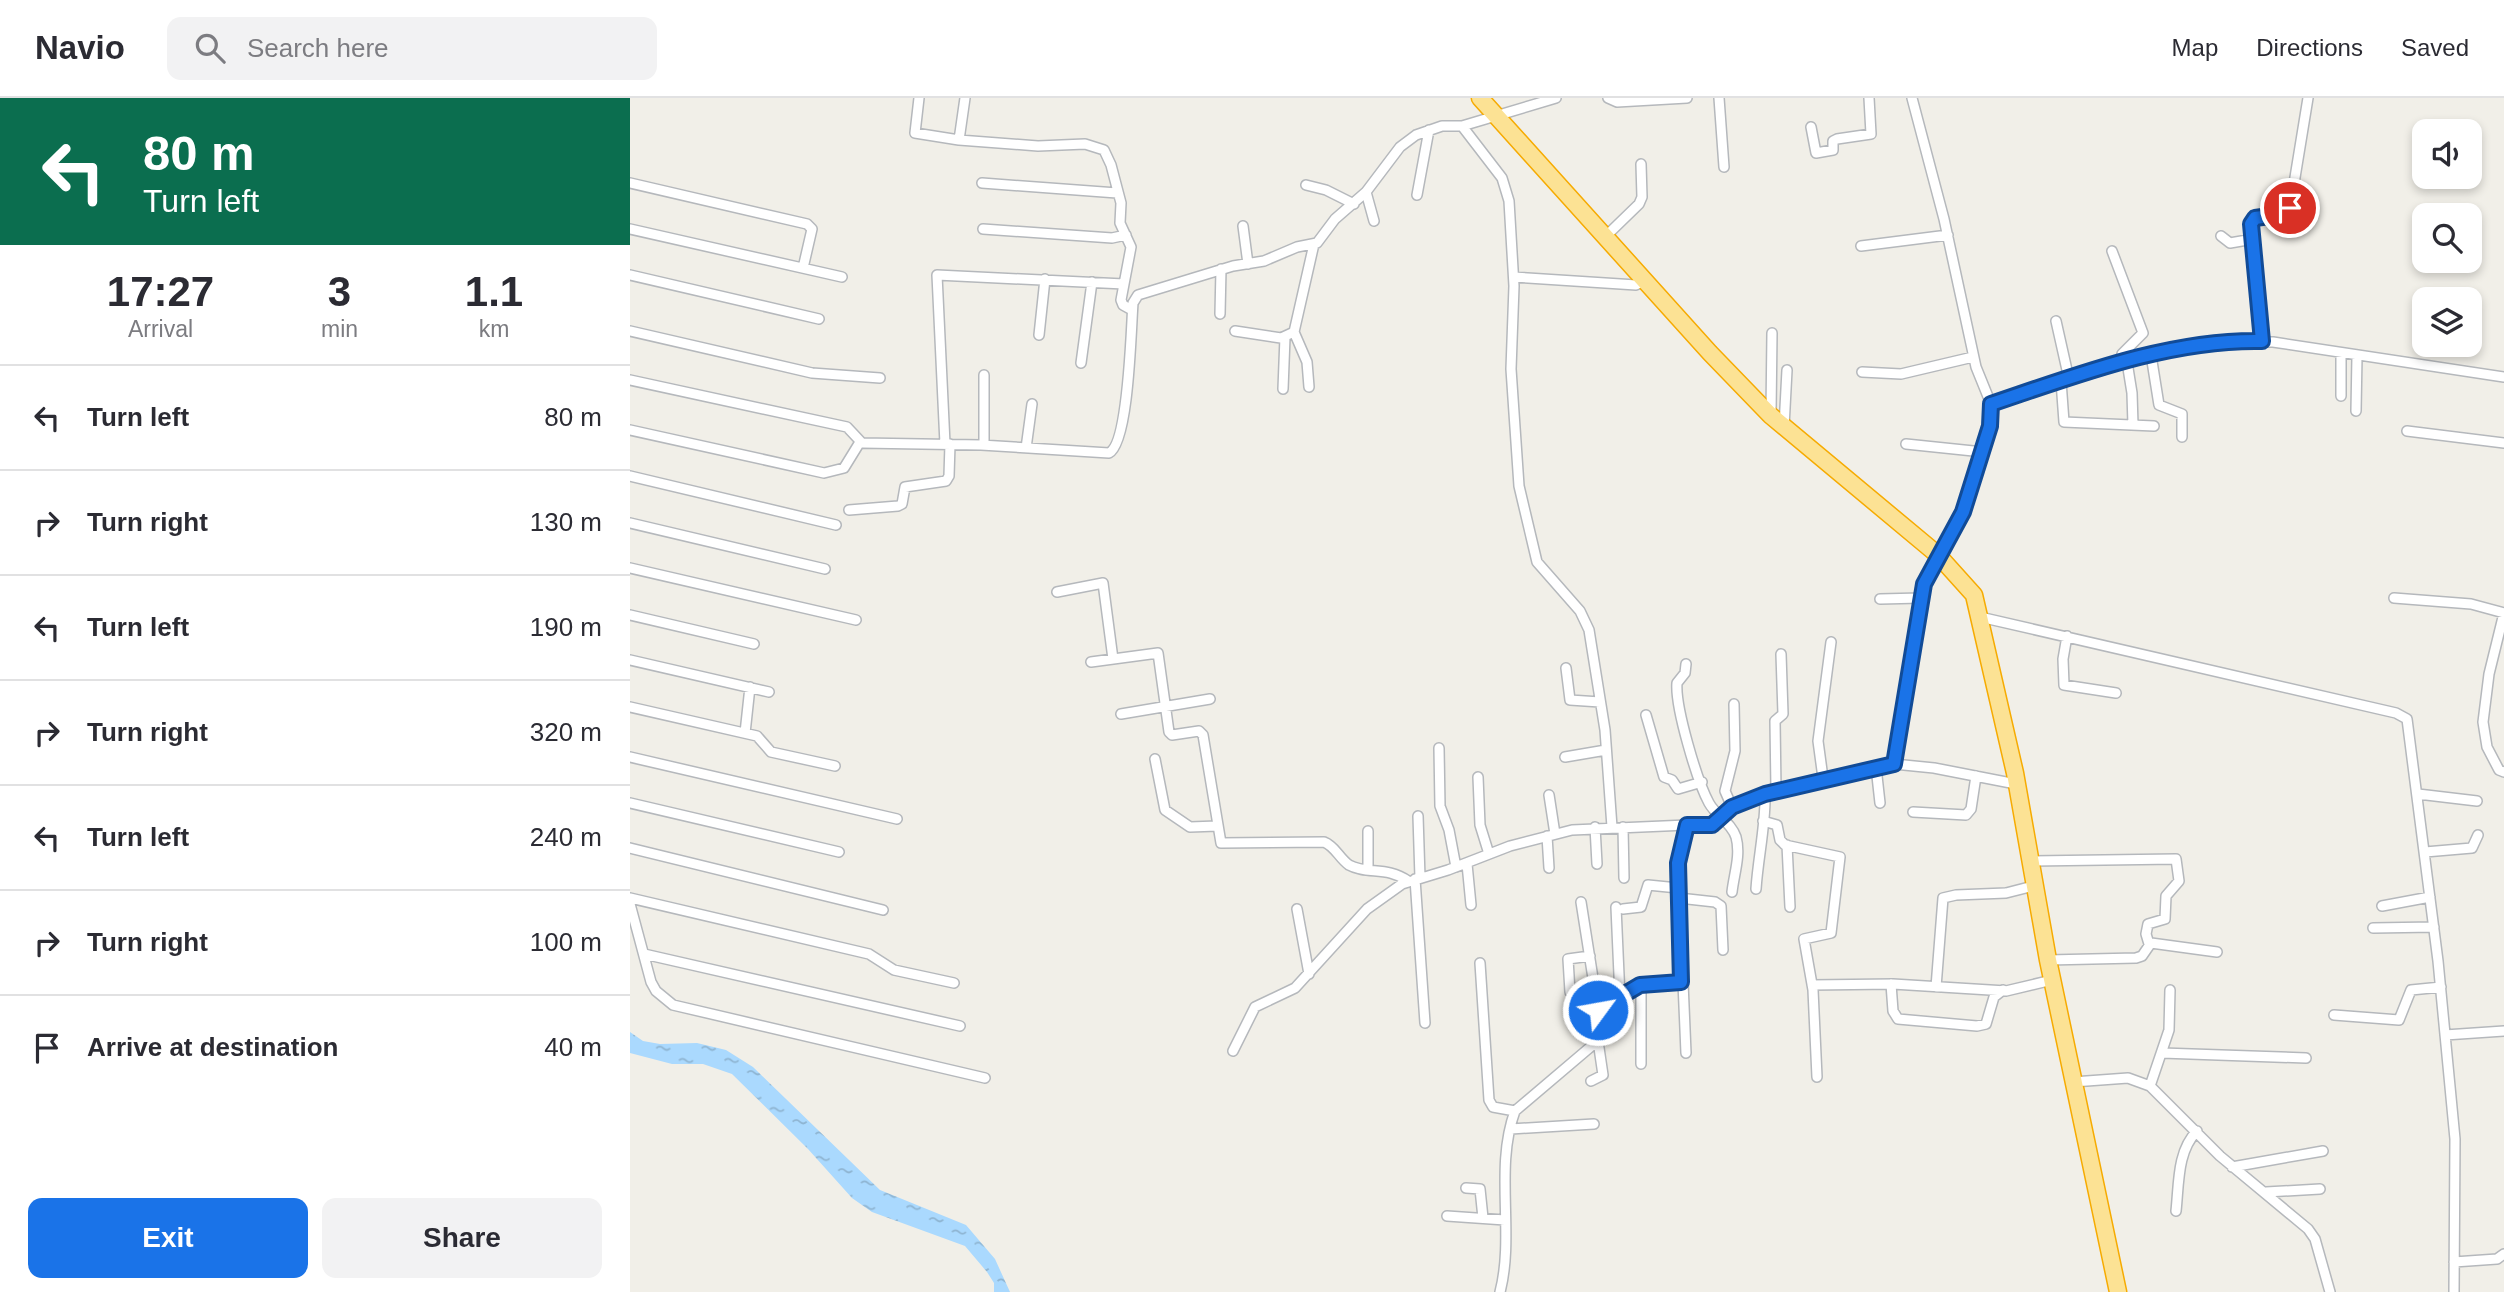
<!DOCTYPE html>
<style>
body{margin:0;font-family:Helvetica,sans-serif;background:#f2f2f3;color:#2b2b33;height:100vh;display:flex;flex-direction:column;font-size:26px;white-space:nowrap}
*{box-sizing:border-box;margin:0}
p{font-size:23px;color:#7c7c81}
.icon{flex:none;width:38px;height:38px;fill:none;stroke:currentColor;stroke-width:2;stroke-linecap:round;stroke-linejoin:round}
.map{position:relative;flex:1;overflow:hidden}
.details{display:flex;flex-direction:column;background:#fff;width:630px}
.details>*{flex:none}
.banner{background:#0b6e4f;color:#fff;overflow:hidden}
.buttons{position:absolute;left:1782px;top:21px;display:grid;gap:14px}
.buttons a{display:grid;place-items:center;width:70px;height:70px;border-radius:14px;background:#fff;box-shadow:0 4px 10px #0003;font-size:35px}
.pin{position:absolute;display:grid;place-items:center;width:60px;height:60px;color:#fff;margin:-30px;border:4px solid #fff;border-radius:50%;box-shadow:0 2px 7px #0007}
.me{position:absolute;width:77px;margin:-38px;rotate:58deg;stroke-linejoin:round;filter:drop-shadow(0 0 5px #0008)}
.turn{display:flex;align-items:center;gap:24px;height:147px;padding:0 28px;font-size:32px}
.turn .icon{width:91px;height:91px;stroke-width:2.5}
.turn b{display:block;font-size:49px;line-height:60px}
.eta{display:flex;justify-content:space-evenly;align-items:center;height:119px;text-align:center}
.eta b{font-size:42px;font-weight:700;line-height:49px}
.primary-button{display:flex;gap:14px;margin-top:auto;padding:14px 28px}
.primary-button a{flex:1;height:80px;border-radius:14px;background:#1a73e8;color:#fff;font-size:28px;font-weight:700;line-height:80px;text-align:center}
.primary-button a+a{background:#f2f2f3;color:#2b2b33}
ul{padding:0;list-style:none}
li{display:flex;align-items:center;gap:21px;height:105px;padding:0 28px;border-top:2px solid #e1e1e2}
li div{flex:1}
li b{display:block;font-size:26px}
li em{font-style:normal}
header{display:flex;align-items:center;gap:42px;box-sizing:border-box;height:98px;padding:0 35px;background:#fff;border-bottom:2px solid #e1e1e2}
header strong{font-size:33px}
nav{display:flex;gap:38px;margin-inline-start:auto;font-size:24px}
.search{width:490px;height:63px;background:#f2f2f3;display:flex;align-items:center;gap:18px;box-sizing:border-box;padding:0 24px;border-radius:14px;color:#7c7c81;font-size:26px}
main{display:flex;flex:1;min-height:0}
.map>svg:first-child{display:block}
.water{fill:url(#water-ripples)}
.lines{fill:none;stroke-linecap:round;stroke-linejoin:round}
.street-casing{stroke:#b5b8bc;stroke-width:12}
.highway-casing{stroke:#f6ab02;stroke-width:19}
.street{stroke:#fff;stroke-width:9}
.highway{stroke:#fce294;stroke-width:16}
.route-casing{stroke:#114b97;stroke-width:18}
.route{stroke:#1a73e8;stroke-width:12}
</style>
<header>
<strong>Navio</strong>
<div class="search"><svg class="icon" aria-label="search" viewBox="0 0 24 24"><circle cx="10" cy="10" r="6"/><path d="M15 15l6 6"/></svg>Search here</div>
<nav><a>Map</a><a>Directions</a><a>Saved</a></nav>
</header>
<main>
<section class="details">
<div class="banner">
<div class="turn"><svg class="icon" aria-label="left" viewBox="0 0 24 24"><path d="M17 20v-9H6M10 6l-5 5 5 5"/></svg><div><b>80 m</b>Turn left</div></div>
</div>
<div class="eta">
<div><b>17:27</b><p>Arrival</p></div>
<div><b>3</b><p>min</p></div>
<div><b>1.1</b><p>km</p></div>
</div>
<ul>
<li><svg class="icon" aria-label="left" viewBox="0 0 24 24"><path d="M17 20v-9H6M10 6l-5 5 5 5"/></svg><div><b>Turn left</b></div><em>80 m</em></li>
<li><svg class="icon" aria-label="right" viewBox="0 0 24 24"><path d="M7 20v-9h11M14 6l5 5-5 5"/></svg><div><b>Turn right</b></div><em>130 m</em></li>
<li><svg class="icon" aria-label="left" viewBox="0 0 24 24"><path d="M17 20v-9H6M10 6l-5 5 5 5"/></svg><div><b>Turn left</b></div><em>190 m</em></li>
<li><svg class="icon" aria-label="right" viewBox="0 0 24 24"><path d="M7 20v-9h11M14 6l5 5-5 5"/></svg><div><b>Turn right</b></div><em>320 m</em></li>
<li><svg class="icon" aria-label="left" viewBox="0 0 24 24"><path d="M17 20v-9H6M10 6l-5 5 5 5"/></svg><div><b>Turn left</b></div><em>240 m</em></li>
<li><svg class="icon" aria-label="right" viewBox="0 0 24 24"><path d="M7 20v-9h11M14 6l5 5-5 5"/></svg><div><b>Turn right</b></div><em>100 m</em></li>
<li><svg class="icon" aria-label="arrive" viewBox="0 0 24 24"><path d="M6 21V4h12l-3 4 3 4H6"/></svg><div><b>Arrive at destination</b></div><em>40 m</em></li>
</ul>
<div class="primary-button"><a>Exit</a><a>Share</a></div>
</section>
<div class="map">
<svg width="1874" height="1194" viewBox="0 0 1874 1194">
<defs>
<pattern id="water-ripples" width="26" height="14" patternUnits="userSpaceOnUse" patternTransform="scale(1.75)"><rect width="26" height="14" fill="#aad9fe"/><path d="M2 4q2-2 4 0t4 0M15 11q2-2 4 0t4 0" fill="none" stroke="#8eb4d1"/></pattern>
</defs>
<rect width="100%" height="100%" fill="#f1efe8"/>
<path class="water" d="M0,934L13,943L30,946L67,945L96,952L123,969L250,1092L336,1127L365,1161L380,1194H364V1185L357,1174L335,1148L242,1114L222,1100L178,1051L102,976L73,966H42L0,955Z"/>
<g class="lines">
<defs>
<path id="street" d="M289,0L285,35L329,42
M335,0L329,42L408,48L455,46L474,52L481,67L491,105L490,125L501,149L491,202L493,207L502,212
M978,0L987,4L1057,0
M1089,0L1094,69
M1282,0L1314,121L1346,269L1361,306
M832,28L872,80L879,103L884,188L881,271L889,388L907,464L950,513L959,532L975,632L982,729
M1181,29L1186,55L1203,52V43L1207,41L1241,36L1239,0
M0,85L177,126L182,131L173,170
M352,85L487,95
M676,87L696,92L724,106
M736,94L744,123
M787,97L799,32
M613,128L618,166
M0,131L212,179
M353,131L482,140L496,137
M1591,138L1600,145L1623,141
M975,139L1009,106L1012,99L1011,66
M1231,148L1318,137
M1482,153L1513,235L1492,256L1491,266
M0,177L189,221
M884,179L1006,187L1014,183
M590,216L591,171
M1426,223L1439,281
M0,233L182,275L250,280
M605,233L651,240L664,234L684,146
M664,234L677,264L679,289
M409,237L415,181
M1632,243L1621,126L1625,120L1654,116L1660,110L1678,0
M1711,255V298
M1521,257L1529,307L1552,316V339
M1497,264L1502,295L1503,327
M451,265L462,184
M1232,274L1271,276L1343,259
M0,282L217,329L232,345L351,347L479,355C499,345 501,230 503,205L508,197L603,168L634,163L667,149L687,145L705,121L736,94L770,49L786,37L812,28H832L926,0
M1431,283L1434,324L1524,328
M653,291L655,239
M1726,313L1727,258
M1141,315L1142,235
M1154,329L1157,272
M0,332L194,375L214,370L230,344
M1777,333L1874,345
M315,346L307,177L494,186
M1276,346L1353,354
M354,347V277
M396,350L402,306
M0,378L206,427
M219,412L268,408L272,406L275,389L316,383L319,378L320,346
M0,425L195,471
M0,470L226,522
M427,494L473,485L483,561
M1764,500L1841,506L1874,515
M1250,501L1291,500
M1874,515L1859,576L1853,624L1857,649L1869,672L1874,674
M0,517L124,546
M1350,519L1766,615L1777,621L1808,863L1825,1041L1824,1194
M1437,538L1433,561L1434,587L1486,595
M0,562L139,594
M461,564L528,555L539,634L542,637L569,633L573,637L591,745L694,744C705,748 709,760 719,767C737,777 757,768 778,783
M1056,566L1055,575L1047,585C1045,609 1067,683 1079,705C1086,718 1101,724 1106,739C1111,757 1104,776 1102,794
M936,570L940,602L970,604
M0,609L127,638L141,654L205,668
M491,616L580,601
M1016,617L1034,679L1042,682L1048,691L1072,684
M115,635L120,589
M809,650L810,708L819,732L826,769
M0,659L267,721
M935,659L976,652
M525,661L535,712L560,729L587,728
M1264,666L1295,487L1333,414L1360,328L1361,306L1521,257L1576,244H1643L1874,279
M1246,669L1250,705
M848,679L850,727L859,756
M1193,680L1188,643L1201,544
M1146,692L1145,623L1153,616L1151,556
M1788,696L1847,703
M919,697L925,736
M0,705L209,754
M1102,709L1095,693L1105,653L1104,606
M1283,714L1336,717L1341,711L1346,678
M788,718L790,780
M1133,723L1147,727L1150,742L1155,747L1210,759L1201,835L1174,841L1183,892L1187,979
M965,729L967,766
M993,729L994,780
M917,738L919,770
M1157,747L1160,809
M0,750L253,812
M1795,754L1842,750L1848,737
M1399,763L1546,761L1549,783L1536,798L1535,821L1518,826L1516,836L1519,846
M837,766L841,807
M738,770V733
M785,781L795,925
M1126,791C1128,760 1136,725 1135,696
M0,800L239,856L264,872L324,885
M1049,800L1085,804L1091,808L1093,852
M951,804L968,912
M0,806L21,884L26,893L43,907L355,980
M1752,808L1800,799
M986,809L990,900
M667,811L679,876
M993,811L1011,809L1018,787L1048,790
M1743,830L1804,829
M14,856L330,928
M1418,862L1506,860L1512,858L1521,845L1587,854
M850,865L859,1002L863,1009L885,1013
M1261,886L1263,913L1268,921L1347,928L1356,926L1364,899L1373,892
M1011,887V966
M1182,887L1263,886L1376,893L1422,882
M1306,889L1313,800L1326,797L1376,795L1403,788
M940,894L938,861L960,858
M1704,917L1769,922L1781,892L1811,889
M1815,937L1874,933
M603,953L625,909L665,890L737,811L772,786L818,772L880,748L942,732L1057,727
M1056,955L1048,766L1057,727H1082L1102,709L1146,692L1264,666L1304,670L1386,686
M1532,955L1676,960
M961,983L973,977L968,943
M1443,984L1498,980L1520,988L1590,1058L1678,1131L1685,1141L1700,1194
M1520,988L1539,932L1540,892
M881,1031L964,1026
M1602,1069L1693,1053
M836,1090L850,1091L853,1120
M1636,1094L1690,1091
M1546,1113C1549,1086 1547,1053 1567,1033
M817,1118L875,1122
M1824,1164L1867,1161L1874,1156
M870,1194C885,1136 864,1070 885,1013L971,940L973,933L968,912L1005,889L1051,884"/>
<path id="highway" d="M850,0L1080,255L1140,317L1308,457L1344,497L1385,675L1418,862L1488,1194"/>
</defs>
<use href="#street" class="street-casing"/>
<use href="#highway" class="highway-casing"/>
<use href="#street" class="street"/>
<use href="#highway" class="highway"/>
</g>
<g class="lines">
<defs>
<path id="route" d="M968,912L1010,887L1051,884L1048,765L1057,727H1082L1102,709L1135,696L1264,666L1294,486L1333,414L1360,328L1361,306C1447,277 1540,241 1632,243L1621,126L1625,120L1654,116L1660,110"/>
</defs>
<use href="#route" class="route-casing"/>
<use href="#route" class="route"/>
</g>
</svg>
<div class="buttons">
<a><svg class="icon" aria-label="sound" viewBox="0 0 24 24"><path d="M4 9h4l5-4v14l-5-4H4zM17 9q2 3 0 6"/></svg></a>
<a><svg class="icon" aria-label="search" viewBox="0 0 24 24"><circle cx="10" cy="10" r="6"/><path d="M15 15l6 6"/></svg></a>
<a><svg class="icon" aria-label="layers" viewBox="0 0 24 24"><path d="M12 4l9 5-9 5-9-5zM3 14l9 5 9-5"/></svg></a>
</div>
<div class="pin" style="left:1660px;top:110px;background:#d93025"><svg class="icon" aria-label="arrive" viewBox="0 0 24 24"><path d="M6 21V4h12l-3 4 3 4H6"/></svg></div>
<svg class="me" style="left:968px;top:912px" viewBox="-20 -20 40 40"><circle r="17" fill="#1a73e8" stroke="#fff" stroke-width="3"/><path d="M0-11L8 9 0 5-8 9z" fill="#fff"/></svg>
</div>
</main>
